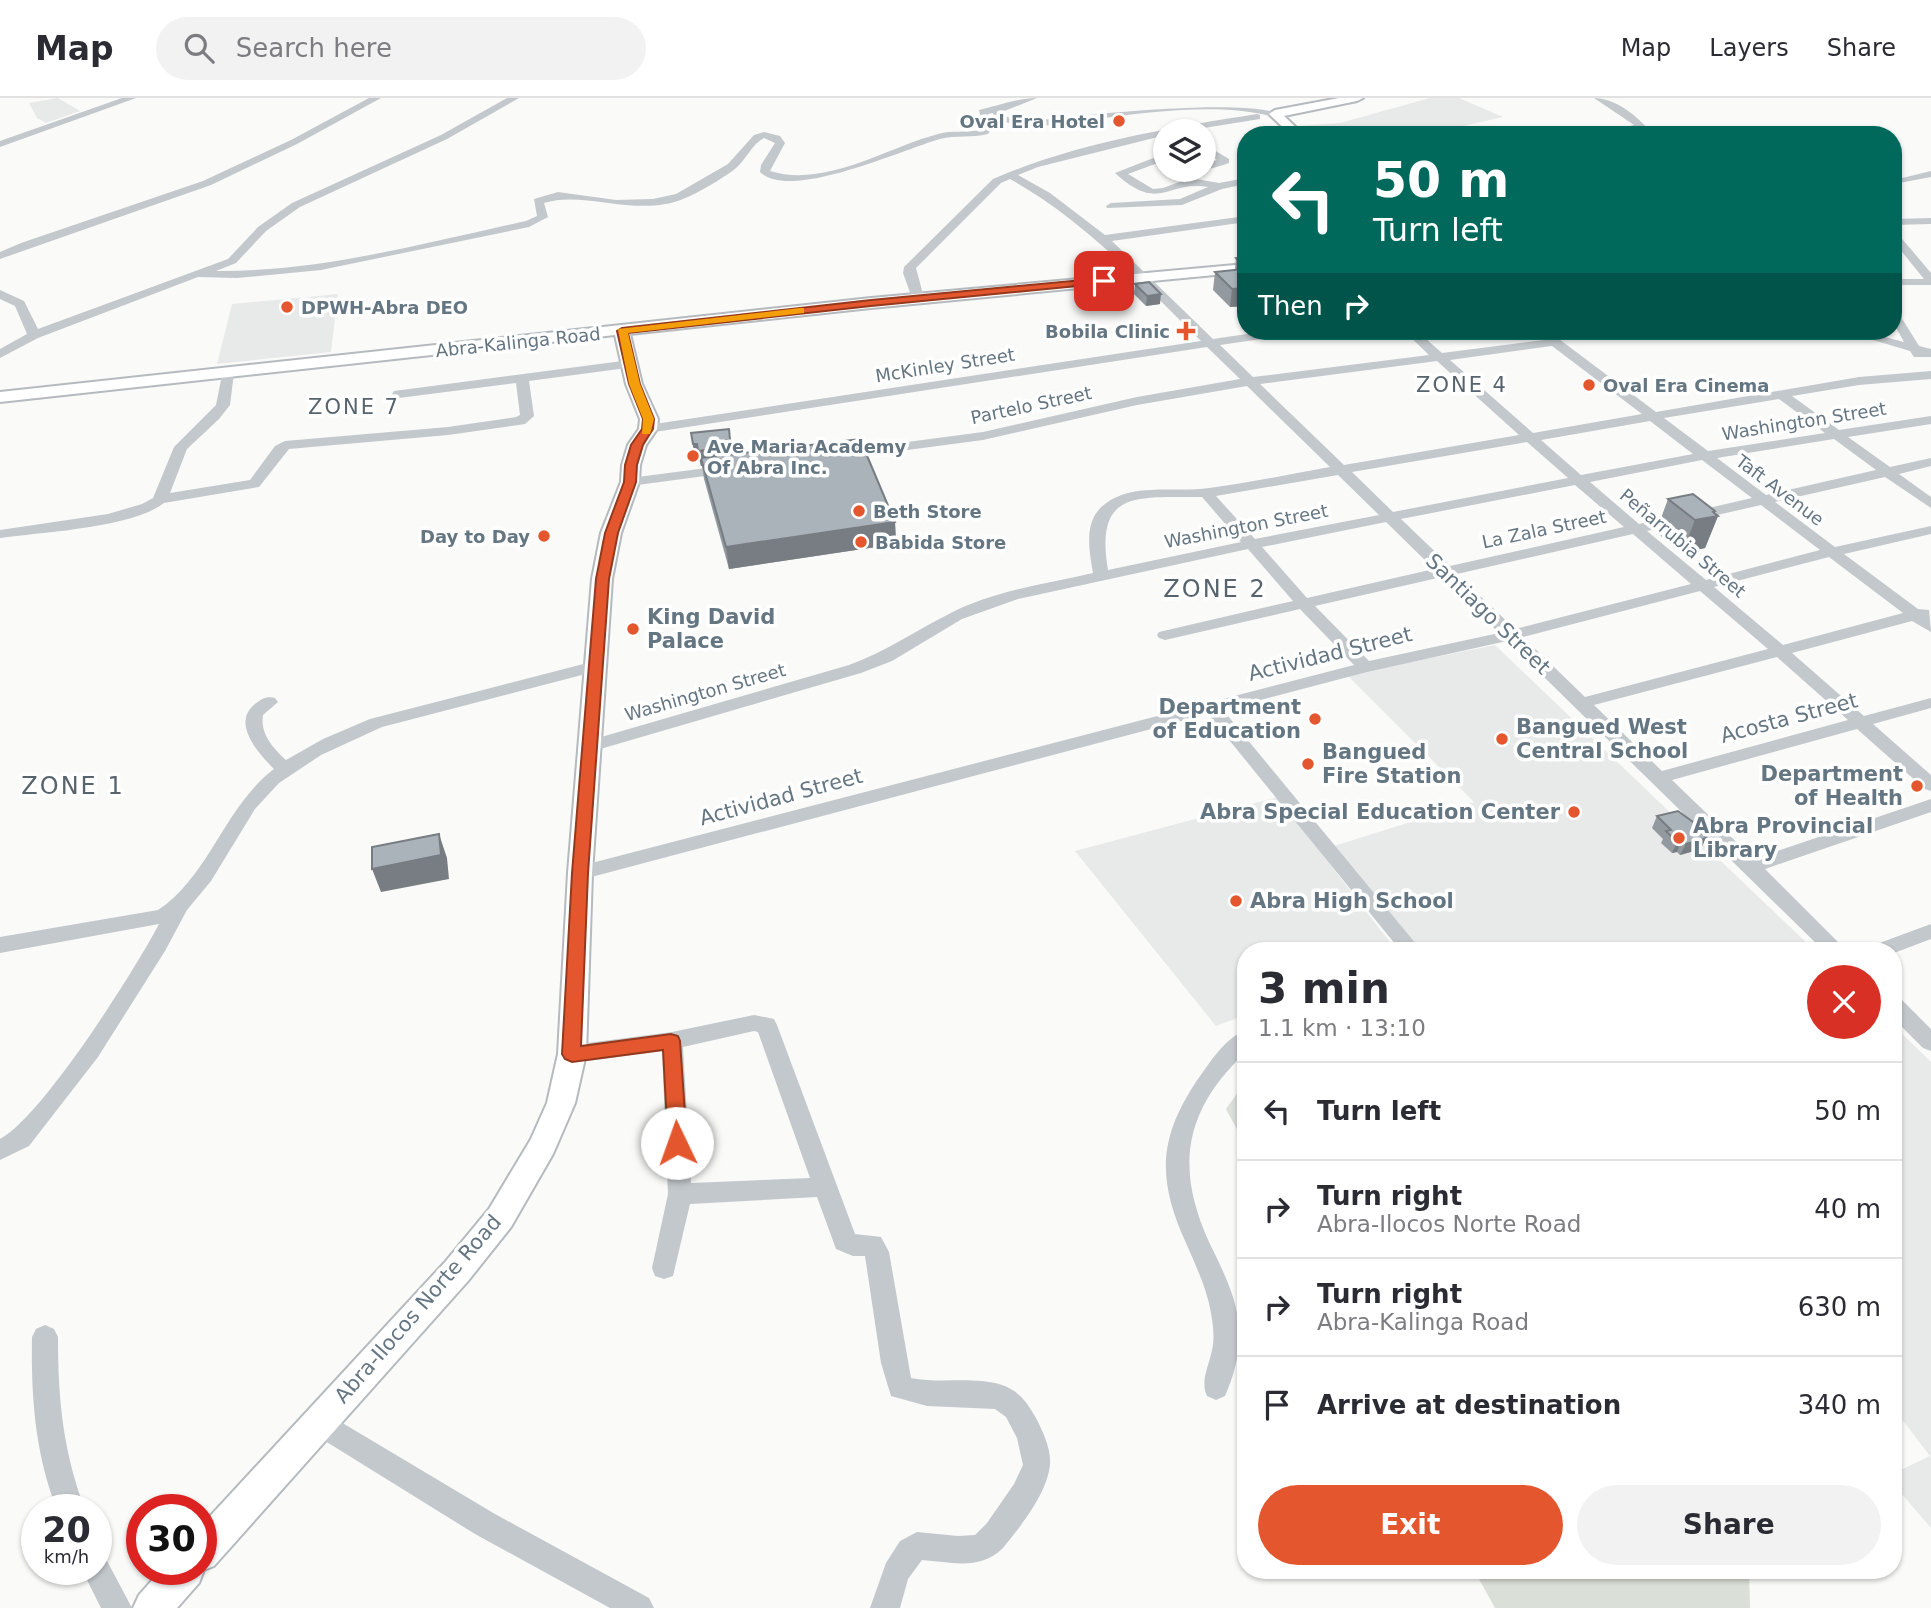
<!DOCTYPE html>
<meta charset="utf-8">
<style>
body{margin:0;font-family:"DejaVu Sans",sans-serif;background:#f2f2f3;color:#2b2b33;height:100vh;display:flex;flex-direction:column;font-size:26px;white-space:nowrap}
*{box-sizing:border-box;margin:0}
p{font-size:23px;color:#7c7c81}
.icon{flex:none;width:38px;height:38px;fill:none;stroke:currentColor;stroke-width:2;stroke-linecap:round;stroke-linejoin:round}
.map{position:relative;flex:1;overflow:hidden}
.panel{position:absolute;left:1237px;top:844px;width:665px;height:637px;display:flex;flex-direction:column;background:#fff;border-radius:28px;box-shadow:0 2px 5px #0004}
.panel>*{flex:none}
.hud{position:absolute;left:1237px;top:28px;width:665px;height:214px;border-radius:28px;box-shadow:0 2px 5px #0004;background:#00695c;color:#fff;overflow:hidden}
.fabs{position:absolute;left:1153px;top:21px;display:grid;gap:14px}
.fabs a{display:grid;place-items:center;width:63px;height:63px;border-radius:50%;background:#fff;box-shadow:0 2px 5px #0004;font-size:35px}
.speed{position:absolute;left:21px;top:1396px;display:flex;gap:14px;font-size:35px;font-weight:700;text-align:center}
.speed>*{display:grid;place-content:center;width:91px;height:91px;border-radius:50%;background:#fff;box-shadow:0 2px 5px #0004;line-height:1}
.speed small{font-size:18px;font-weight:400}
.speed .limit{border:10px solid #d22;background:#fff;color:#111}
.pin{position:absolute;display:grid;place-items:center;width:60px;height:60px;color:#fff;margin:-30px;border-radius:14px;box-shadow:0 4px 10px #0006}
.me{position:absolute;width:77px;margin:-38px;rotate:357deg;stroke-linejoin:round;filter:drop-shadow(0 0 5px #0008)}
.turn{display:flex;align-items:center;gap:24px;height:147px;padding:0 21px;font-size:32px}
.turn .icon{width:91px;height:91px;stroke-width:2.5}
.turn b{display:block;font-size:49px;line-height:60px}
.then{display:flex;align-items:center;height:66px;padding:0 21px;background:#0003;gap:14px;font-size:26px}
.round{display:grid;place-items:center;flex:none;width:74px;height:74px;border-radius:37px;background:#f2f2f3}
.headline{display:flex;align-items:center;justify-content:space-between;height:119px;padding:0 21px}
h1{font-size:42px;font-weight:600;line-height:52px}
.button{display:flex;gap:14px;margin-top:auto;padding:14px 21px}
.button a{flex:1;height:80px;border-radius:42px;background:#e4572e;color:#fff;font-size:28px;font-weight:600;line-height:80px;text-align:center}
.button a+a{background:#f2f2f3;color:#2b2b33}
ul{padding:0;list-style:none}
li{display:flex;align-items:center;gap:21px;height:98px;padding:0 21px;border-top:2px solid #e1e1e2}
li div{flex:1}
li b{display:block;font-size:26px}
li em{font-style:normal}
header{display:flex;align-items:center;gap:42px;box-sizing:border-box;height:98px;padding:0 35px;background:#fff;border-bottom:2px solid #e1e1e2}
header strong{font-size:33px}
nav{display:flex;gap:38px;margin-inline-start:auto;font-size:24px}
.search{width:490px;height:63px;background:#f2f2f3;display:flex;align-items:center;gap:18px;box-sizing:border-box;padding:0 24px;border-radius:38px;color:#7c7c81;font-size:26px}
.map>svg:first-child{display:block}
.built{fill:#e8e9e9}
.green{fill:#dadfd7}
.lines{fill:none;stroke-linecap:round;stroke-linejoin:round}
.major-casing{stroke:#b5babe;stroke-width:4}
.minor{fill:#c3c8cc;fill-rule:evenodd}
.major{fill:#fff;fill-rule:evenodd}
.wall{fill:#929a9f}
.shaded-wall{fill:#777d82}
.building{fill:#aab3b9;stroke:#777d82;stroke-width:2}
.route{fill:#e4572e;stroke:#94391e;stroke-width:2}
.slow{fill:#f59e0b}
.poi-dot{fill:#e4572e;stroke:#fff;stroke-width:2.5}
.labels{text-anchor:middle;dominant-baseline:central;stroke-width:7;stroke-linejoin:round;paint-order:stroke}
.far-poi-label{font-size:18px;font-weight:bold;fill:#657683;stroke:#fff;text-anchor:start}
.far-street-label{font-size:18px;fill:#657683;stroke:#fff}
.far-quarter-label{font-size:21px;letter-spacing:2px;fill:#57646e;stroke:#fff}
.street-label{font-size:21px;fill:#657683;stroke:#fff}
.poi-label{font-size:21px;font-weight:bold;fill:#657683;stroke:#fff;text-anchor:start}
.quarter-label{font-size:24px;letter-spacing:2px;fill:#57646e;stroke:#fff}
</style>
<header>
<strong>Map</strong>
<div class="search"><svg class="icon" aria-label="search" viewBox="0 0 24 24"><circle cx="10" cy="10" r="6"/><path d="M15 15l6 6"/></svg>Search here</div>
<nav><a>Map</a><a>Layers</a><a>Share</a></nav>
</header>
<div class="map">
<svg width="1931" height="1510" viewBox="0 0 1931 1510">
<rect width="100%" height="100%" fill="#fafaf8"/>
<path class="built" d="M58,0L80,13L46,25L37,20L29,5Z
M1430,0H1459L1503,19L1424,37H1308L1298,28L1340,25Z
M338,196L331,254L217,266L232,206Z
M1495,547L1814,852H1509L1502,845L1476,852H1421L1331,749L1474,704L1347,577Z
M1278,699L1396,852H1246V917L1216,928L1075,753Z
M1894,928L1931,964V1430L1894,1387V1375L1930,1358L1894,1311Z"/>
<path class="green" d="M1246,983V1048L1226,1011Z
M1474,1472H1749L1750,1510H1495Z"/>
<g class="lines">
<defs>
<path id="major" d="M1339,0H1363L1357,3L1284,18L1304,37H1291L1269,16L1275,12Z
M1246,166V174L871,210L630,236L642,286L658,321L657,331L646,347L640,367L639,384L621,435L612,481L592,775L586,956L575,1005L553,1056L511,1129L468,1183L214,1468L204,1472L199,1485L177,1510H133L139,1497L161,1472H201V1428L446,1163L489,1111L531,1041L547,1005L558,956L568,775L592,481L601,435L621,384L622,367L628,347L639,331L640,321L626,286L615,237L0,304V294L871,200Z"/>
</defs>
<use href="#major" class="major-casing"/>
<path class="minor" d="M122,0H136L0,49V43Z
M369,0H381L297,46L211,87L0,161V154L21,145L203,83L291,42Z
M507,0H519L447,41L300,109L266,133L236,165L216,173C321,174 424,145 526,123L537,118L534,101L558,94L616,102L653,101L676,96L728,66L754,37L764,34L780,38L785,45L770,73C825,90 886,50 938,36C952,32 967,35 981,32L983,29L979,12C998,8 1017,0 1037,0L1002,14V17L1016,22L1033,23C1083,17 1241,0 1280,16L1275,19C1220,5 1160,13 1104,20C1067,25 1029,35 994,20L993,15L988,16L993,29L988,36C972,40 956,37 940,41C904,51 789,104 760,74L761,67L775,45L764,40C752,46 746,62 735,71C720,82 700,94 683,101C637,120 584,92 544,105L548,119L529,129L321,172L237,180L198,179L38,240L0,260V251L27,236L15,208L0,201V192L24,203L38,231L228,161L258,129L292,105L441,37Z
M1594,0C1613,0 1634,15 1646,29L1614,37H1592L1634,27Z
M1257,16L1260,17V21L1185,33H1166V37L1038,69L1018,77L1050,95L1105,137L1246,118V124L1112,143L1213,241L1267,233H1295L1289,237L1220,247L1253,279L1429,257L1404,233H1417L1442,255L1544,242L1541,238L1543,235H1551L1656,314L1859,279L1931,273V281L1859,287L1792,298L1839,332L1931,318V326L1848,339L1890,369L1931,360V368L1899,376L1931,399V410L1885,379L1775,404L1835,449L1931,428V436L1844,456L1918,511L1929,512L1931,534L1912,523L1792,555L1864,618L1931,600V610L1873,626L1931,677V693L1925,691L1857,631L1672,682L1754,761L1931,701V714L1765,771L1846,852H1823L1507,543L1367,574L1223,612L1421,852H1400L1208,616L580,782L573,780L570,775L573,770L580,768L1354,567L1300,511L1165,542L1159,540L1157,537L1159,534L1293,503L1248,451L1018,501L962,521L892,563L861,575L590,654L581,648L584,644L849,567C885,554 915,533 949,516C993,493 1045,486 1093,475C1089,452 1083,422 1105,406C1133,384 1176,395 1209,390C1250,385 1290,376 1330,369L1247,288L1137,307L983,342L839,361L832,357L839,353L983,334L1137,299L1240,281L1207,249L648,335L641,331L648,327L1201,243C1141,184 1084,122 1010,81L1001,85L916,170L924,200L922,203L912,200L903,175L904,169L993,81C1076,45 1168,30 1257,16ZM1552,248L1642,316L1533,335L1450,262ZM1437,263L1519,337L1344,367L1260,286ZM1779,301L1825,335L1708,353L1664,320ZM1650,323L1693,356L1581,377L1541,342ZM1834,341L1876,372L1766,397L1717,360ZM1527,344L1568,380L1393,414L1352,374ZM1702,362L1752,400L1639,426L1590,384ZM1338,377L1379,417L1255,441L1216,398ZM1575,387L1624,429L1450,468L1401,421ZM1202,399L1241,444L1108,472C1094,390 1139,400 1202,399ZM1761,407L1820,452L1706,482L1647,433ZM1386,424L1434,471L1307,500L1262,449ZM1633,436L1691,486L1515,531L1457,476ZM1829,459L1903,515L1783,547L1714,489ZM1442,479L1499,535L1369,563L1315,508ZM1700,493L1768,551L1585,599L1523,539ZM1777,559L1848,622L1662,673L1594,607Z
M1204,46L1229,61V65C1220,68 1211,71 1203,72L1204,66L1217,62L1204,53Z
M1166,55V62L1128,76L1153,91L1163,90L1190,80L1219,85L1246,80V86L1222,91L1182,107L1107,110L1106,108L1111,105L1180,101L1208,89C1166,82 1160,116 1115,75Z
M1931,73V79L1894,86V82Z
M1931,120V126L1894,127V121Z
M1894,135L1898,136L1931,175V187H1894V181H1924L1894,144Z
M1894,213L1898,214L1919,248L1931,251V259H1914L1910,253L1843,233H1862L1904,244L1894,226Z
M630,262L636,266L634,269L529,283L534,318L525,326L448,337L289,351L259,389L164,405C132,430 42,434 0,440V432L108,416L142,406L153,400L174,349L216,307L223,272H233L234,275L230,307L219,321L187,351L170,395L250,382L275,348L285,343L448,329L516,319L520,317L516,285L399,300L392,296L394,293Z
M730,367L735,368V374L630,388L623,384L630,380Z
M595,563L601,564L603,568L601,572L382,629L321,657L279,685L255,711L211,783L187,812L165,853L98,959L29,1048L0,1062V1041C42,1019 135,872 159,826L0,855V839L158,812C210,777 224,709 274,671C258,655 231,625 255,606C262,601 266,598 275,600L278,604L263,617C260,636 273,650 286,662L323,641L370,621Z
M1931,826V841L1894,855V852H1871L1874,847Z
M1894,900L1902,902L1931,931V953L1923,950L1894,921Z
M754,917L774,921L777,927L855,1136L881,1139L889,1154L911,1280C941,1286 973,1278 1002,1287C1019,1293 1027,1304 1036,1320C1043,1334 1051,1350 1050,1366C1048,1394 1021,1428 1003,1450C980,1473 951,1464 922,1462L908,1481L900,1510H870L886,1465L900,1443L917,1434L958,1438L975,1437L987,1425L1014,1386L1023,1367L1017,1340L1006,1319L995,1311L927,1308L891,1298L881,1265L865,1158H853L836,1151L817,1099L690,1106L673,1178L664,1181L655,1178L652,1170L668,1096L662,953L572,965L564,962L561,956L564,950L572,947L672,934ZM754,933L758,934L810,1080L691,1085L683,949Z
M1246,932V954C1184,1012 1175,1069 1209,1144C1222,1171 1237,1199 1239,1230C1241,1252 1234,1278 1225,1298L1216,1302L1207,1298C1200,1283 1209,1268 1212,1252C1215,1240 1213,1227 1211,1215C1207,1191 1196,1168 1186,1145C1157,1081 1158,1040 1198,981C1210,964 1226,939 1246,932Z
M45,1227L54,1231L58,1239C58,1303 63,1352 85,1412H57C35,1355 31,1300 32,1239L36,1231Z
M319,1311L495,1416L649,1500L654,1510H610L475,1436L309,1333L306,1324L309,1315Z
M96,1457L106,1461L132,1510H101L82,1472H96Z"/>
<use href="#major" class="major"/>
</g>
<path class="wall" d="M1246,159V208L1230,209L1213,192L1215,174L1235,172L1236,160Z
M1135,186L1160,206L1146,208L1134,196Z
M729,331L732,356L895,424L896,446L729,471L704,381L702,368H701L699,361L695,362L691,335Z
M1668,401L1715,413L1714,415L1718,418L1705,450L1682,455L1656,434Z
M1657,718L1706,739L1701,751L1680,757L1677,754L1672,755L1661,745L1663,741L1652,730Z"/>
<path class="shaded-wall" d="M1246,190V208L1230,209L1232,191Z
M1161,196L1160,206L1146,208L1147,198Z
M730,342L732,358L701,360L702,368H701L698,353L717,344Z
M693,346H697L699,361L695,362Z
M1715,413L1713,419L1718,418L1705,450L1682,455L1695,422Z
M895,424L896,446L729,471L726,449Z
M1708,735L1701,751L1680,757L1686,746L1703,736Z
M439,736L447,760L449,781L381,794L372,771Z
M1682,742L1677,754L1672,755L1677,744Z"/>
<path class="building" d="M1246,159V190L1232,191L1215,174L1244,171L1236,160Z
M1149,184L1161,196L1147,198L1135,186Z
M729,331L730,342L717,344L719,350L698,353L697,346H693L691,335Z
M860,341L895,424L726,449L701,360Z
M1693,396L1715,413L1713,414L1718,418L1695,422L1668,401Z
M1678,713L1708,735L1703,736L1707,740L1686,746L1682,742L1677,744L1666,733L1671,732L1657,718Z
M439,736L441,757L372,771V749Z"/>
<path class="route" d="M1104,180L1109,183L1108,185L871,208L628,235L640,286L654,321L653,331L643,347L637,367L636,384L618,435L609,481L588,775L581,948L671,936L678,938L680,943L687,1045L684,1051L677,1053L670,1051L668,1045L663,952L572,964L565,961L562,956L572,775L596,481L605,435L624,384L625,367L631,347L642,331L643,321L629,286L617,233L622,230L871,202Z"/>
<path class="slow" d="M800,210H804V215L628,235L640,286L654,321L650,336H642L643,321L629,286L618,231Z"/>
<g class="poi-dot">
<circle cx="1119" cy="23" r="7"/>
<circle cx="287" cy="209" r="7"/>
<path d="M1182.5 222.5h7v7h7v7h-7v7h-7v-7h-7v-7h7z"/>
<circle cx="1589" cy="287" r="7"/>
<circle cx="693" cy="358" r="7"/>
<circle cx="859" cy="413" r="7"/>
<circle cx="544" cy="438" r="7"/>
<circle cx="861" cy="444" r="7"/>
<circle cx="633" cy="531" r="7"/>
<circle cx="1315" cy="621" r="7"/>
<circle cx="1502" cy="641" r="7"/>
<circle cx="1308" cy="666" r="7"/>
<circle cx="1917" cy="688" r="7"/>
<circle cx="1574" cy="714" r="7"/>
<circle cx="1679" cy="740" r="7"/>
<circle cx="1236" cy="803" r="7"/>
</g>
<g class="labels">
<g class="far-poi-label">
<text x="1105" y="23" text-anchor="end">Oval Era Hotel</text>
<text x="301" y="209">DPWH-Abra DEO</text>
<text x="1170" y="233" text-anchor="end">Bobila Clinic</text>
<text x="1603" y="287">Oval Era Cinema</text>
<text x="707" y="348">Ave Maria Academy<tspan x="707" dy="21">Of Abra Inc.</tspan></text>
<text x="873" y="413">Beth Store</text>
<text x="530" y="438" text-anchor="end">Day to Day</text>
<text x="875" y="444">Babida Store</text>
</g>
<g class="far-street-label">
<text transform="translate(518 244) rotate(-6)">Abra-Kalinga Road</text>
<text transform="translate(945 267) rotate(-9)">McKinley Street</text>
<text transform="translate(1031 307) rotate(-12)">Partelo Street</text>
<text transform="translate(1804 323) rotate(-9)">Washington Street</text>
<text transform="translate(1780 392) rotate(37)">Taft Avenue</text>
<text transform="translate(1246 428) rotate(-11)">Washington Street</text>
<text transform="translate(1544 431) rotate(-12)">La Zala Street</text>
<text transform="translate(1683 445) rotate(40)">Peñarrubia Street</text>
<text transform="translate(705 594) rotate(-16)">Washington Street</text>
</g>
<g class="far-quarter-label">
<text x="1462" y="287">ZONE 4</text>
<text x="354" y="309">ZONE 7</text>
</g>
<g class="street-label">
<text transform="translate(1488 516) rotate(44)">Santiago Street</text>
<text transform="translate(1330 556) rotate(-14)">Actividad Street</text>
<text transform="translate(1789 620) rotate(-15)">Acosta Street</text>
<text transform="translate(781 699) rotate(-15)">Actividad Street</text>
<text transform="translate(418 1211) rotate(-49)">Abra-Ilocos Norte Road</text>
</g>
<g class="poi-label">
<text x="647" y="519">King David<tspan x="647" dy="24">Palace</tspan></text>
<text x="1301" y="609" text-anchor="end">Department<tspan x="1301" dy="24">of Education</tspan></text>
<text x="1516" y="629">Bangued West<tspan x="1516" dy="24">Central School</tspan></text>
<text x="1322" y="654">Bangued<tspan x="1322" dy="24">Fire Station</tspan></text>
<text x="1903" y="676" text-anchor="end">Department<tspan x="1903" dy="24">of Health</tspan></text>
<text x="1560" y="714" text-anchor="end">Abra Special Education Center</text>
<text x="1693" y="728">Abra Provincial<tspan x="1693" dy="24">Library</tspan></text>
<text x="1250" y="803">Abra High School</text>
</g>
<g class="quarter-label">
<text x="1215" y="491">ZONE 2</text>
<text x="73" y="688">ZONE 1</text>
</g>
</g>
</svg>
<div class="fabs">
<a><svg class="icon" aria-label="layers" viewBox="0 0 24 24"><path d="M12 4l9 5-9 5-9-5zM3 14l9 5 9-5"/></svg></a>
</div>
<div class="speed"><div>20<small>km/h</small></div><div class="limit">30</div></div>
<div class="pin" style="left:1104px;top:183px;background:#d93025"><svg class="icon" aria-label="arrive" viewBox="0 0 24 24"><path d="M6 21V4h12l-3 4 3 4H6"/></svg></div>
<svg class="me" style="left:677px;top:1045px" viewBox="-20 -20 40 40"><circle r="19" fill="#fff"/><path d="M0-13L10 11 0 6-10 11z" fill="#e4572e"/></svg>
<div class="hud">
<div class="turn"><svg class="icon" aria-label="left" viewBox="0 0 24 24"><path d="M17 20v-9H6M10 6l-5 5 5 5"/></svg><div><b>50 m</b>Turn left</div></div>
<div class="then">Then<svg class="icon" aria-label="right" viewBox="0 0 24 24"><path d="M7 20v-9h11M14 6l5 5-5 5"/></svg></div>
</div>
<section class="panel">
<div class="headline"><div><h1>3 min</h1><p>1.1 km · 13:10</p></div><a class="round" style="background:#d93025;color:#fff"><svg class="icon" aria-label="close" viewBox="0 0 24 24"><path d="M6 6l12 12M18 6L6 18"/></svg></a></div>
<ul>
<li><svg class="icon" aria-label="left" viewBox="0 0 24 24"><path d="M17 20v-9H6M10 6l-5 5 5 5"/></svg><div><b>Turn left</b></div><em>50 m</em></li>
<li><svg class="icon" aria-label="right" viewBox="0 0 24 24"><path d="M7 20v-9h11M14 6l5 5-5 5"/></svg><div><b>Turn right</b><p>Abra-Ilocos Norte Road</p></div><em>40 m</em></li>
<li><svg class="icon" aria-label="right" viewBox="0 0 24 24"><path d="M7 20v-9h11M14 6l5 5-5 5"/></svg><div><b>Turn right</b><p>Abra-Kalinga Road</p></div><em>630 m</em></li>
<li><svg class="icon" aria-label="arrive" viewBox="0 0 24 24"><path d="M6 21V4h12l-3 4 3 4H6"/></svg><div><b>Arrive at destination</b></div><em>340 m</em></li>
</ul>
<div class="button"><a>Exit</a><a>Share</a></div>
</section>
</div>
